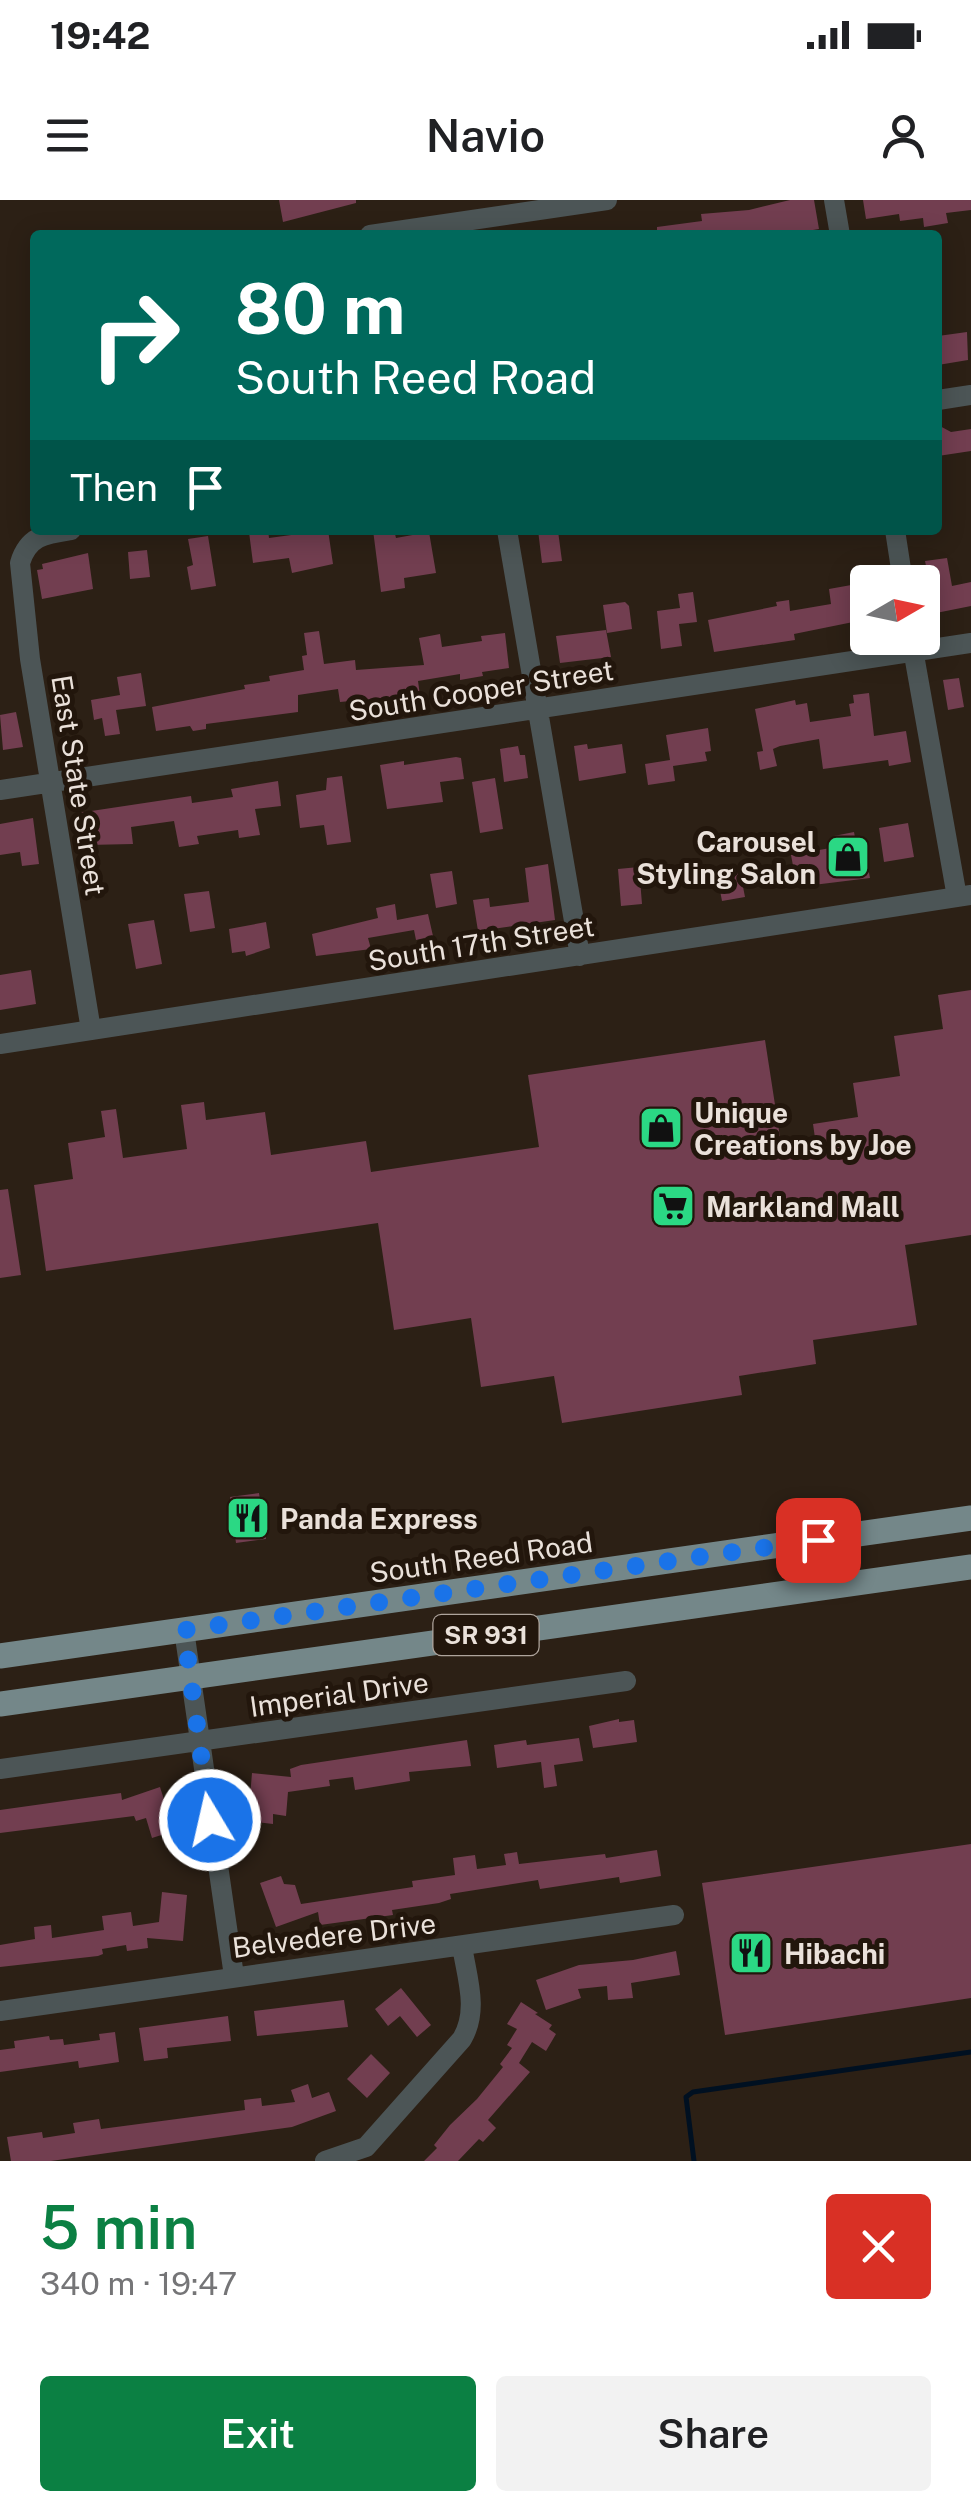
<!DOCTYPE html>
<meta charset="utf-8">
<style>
body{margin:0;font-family:"Public Sans",sans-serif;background:#f2f2f2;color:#202124;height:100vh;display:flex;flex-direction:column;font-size:38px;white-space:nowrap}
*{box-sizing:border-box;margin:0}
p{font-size:32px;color:#757577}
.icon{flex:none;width:55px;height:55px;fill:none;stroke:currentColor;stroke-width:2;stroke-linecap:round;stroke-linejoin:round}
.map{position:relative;height:1961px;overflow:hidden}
.side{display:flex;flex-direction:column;background:#fff;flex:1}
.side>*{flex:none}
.banner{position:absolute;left:30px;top:30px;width:912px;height:305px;border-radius:10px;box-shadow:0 5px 25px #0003;background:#00695c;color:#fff;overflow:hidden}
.needle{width:65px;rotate:81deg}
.buttons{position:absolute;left:850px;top:365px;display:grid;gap:20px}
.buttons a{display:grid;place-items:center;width:90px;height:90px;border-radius:10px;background:#fff;box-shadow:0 5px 25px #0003;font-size:50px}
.pin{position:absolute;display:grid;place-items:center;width:85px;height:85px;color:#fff;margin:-42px;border-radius:20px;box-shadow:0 5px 15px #0006}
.me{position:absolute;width:110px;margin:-55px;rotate:351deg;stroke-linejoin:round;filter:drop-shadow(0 0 8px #0008)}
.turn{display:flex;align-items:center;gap:35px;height:210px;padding:0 40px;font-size:45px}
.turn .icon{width:130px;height:130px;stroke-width:2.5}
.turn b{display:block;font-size:70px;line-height:85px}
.then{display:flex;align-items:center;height:95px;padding:0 40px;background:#0003;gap:20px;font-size:38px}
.round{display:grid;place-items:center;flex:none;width:105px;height:105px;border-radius:10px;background:#f2f2f2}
.headline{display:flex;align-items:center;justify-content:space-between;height:170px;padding:0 40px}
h1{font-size:60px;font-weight:600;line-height:75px;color:#0b8043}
.button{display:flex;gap:20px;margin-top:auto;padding:20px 40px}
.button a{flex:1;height:115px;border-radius:10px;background:#0b8043;color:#fff;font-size:40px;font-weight:600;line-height:115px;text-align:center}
.button a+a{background:#f2f2f2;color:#202124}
.status{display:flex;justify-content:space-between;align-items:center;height:70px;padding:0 50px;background:#fff;direction:ltr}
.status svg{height:28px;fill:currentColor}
header{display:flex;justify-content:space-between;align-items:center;height:130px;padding:0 40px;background:#fff;font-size:45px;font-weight:600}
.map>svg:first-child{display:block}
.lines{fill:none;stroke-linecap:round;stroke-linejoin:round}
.stream{stroke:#001021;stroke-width:5}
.building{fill:#723e50}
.minor{stroke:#4c5556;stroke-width:20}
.major{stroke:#748789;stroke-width:25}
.route{stroke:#1a73e8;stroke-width:18;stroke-dasharray:0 32.4}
.labels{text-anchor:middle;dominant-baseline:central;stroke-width:10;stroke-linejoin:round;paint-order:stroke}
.shield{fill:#22160c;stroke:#aea49c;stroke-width:2.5}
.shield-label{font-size:25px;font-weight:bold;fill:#eae1da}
.street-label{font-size:28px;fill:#eae1da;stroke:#22160c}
.poi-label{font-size:28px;font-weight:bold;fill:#eae1da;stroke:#22160c;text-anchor:start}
</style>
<div class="status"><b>19:42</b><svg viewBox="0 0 49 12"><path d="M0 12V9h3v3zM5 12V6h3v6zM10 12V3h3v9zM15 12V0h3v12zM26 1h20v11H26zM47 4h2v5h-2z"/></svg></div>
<header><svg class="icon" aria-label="menu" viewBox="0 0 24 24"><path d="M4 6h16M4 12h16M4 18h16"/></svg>Navio<svg class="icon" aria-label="person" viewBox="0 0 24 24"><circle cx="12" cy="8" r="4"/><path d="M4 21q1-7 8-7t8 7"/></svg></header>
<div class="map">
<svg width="971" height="1961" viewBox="0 0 971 1961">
<rect width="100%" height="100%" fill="#2c2015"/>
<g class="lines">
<path class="stream" d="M694,1961L686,1897L693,1892L971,1852"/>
</g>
<path class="building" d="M279,0H356V3L283,22Z
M790,0H814L819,29L783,35H657V27L702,21L701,14L749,10Z
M863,0H971V10L946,13L948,23L924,27L923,18L900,21L899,14L866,19Z
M967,132L968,160L938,165V136Z
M938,225L951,232L971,229V251L938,256Z
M268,330L269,338L328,330L333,364L292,373L289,358L253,363L249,332Z
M373,330H394L396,338L429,332L436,373L404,378L405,388L381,392Z
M538,330L558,331L562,361L542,363Z
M208,336L216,386L191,390L187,367L193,365L188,339Z
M147,350L150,377L130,379L128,352Z
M88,353L93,389L42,399L37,370L43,369L42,364Z
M947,358L952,386L971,382V406L936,413L925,361Z
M868,382V419L794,434L795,440L714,452L708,420L777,406L776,402L789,400L790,411L831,404L829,389Z
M693,392L697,422L679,424L682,446L661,449L657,411L680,408L678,394Z
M625,402L629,406L632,429L607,433L603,405Z
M606,430L611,457L560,463L556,436Z
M319,431L324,464L355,460L356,470L424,465L419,438L440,434L442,447L482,441L481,436L505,433L509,468L482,472L483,476L460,480V474L418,481L421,503L404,505L403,496L340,502L338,489L298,495V512L206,524V529L193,531L190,526L156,531L152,507L245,489L244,485L270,481L269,476L304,470L302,456L307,455L304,433Z
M141,473L146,506L116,510L120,534L105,536L102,518L94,520L91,500L120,495L117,477Z
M959,478L964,507L948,510L943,480Z
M869,493L874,536L906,531L911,562L889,566L888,560L823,569L819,539L780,546L773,549L777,566L760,570L757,552L763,551L755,509L795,500L796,505L807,503L810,522L851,516L849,504L854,503L853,495Z
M16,512L23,547L3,550L0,515Z
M708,528L711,551L705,552L707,561L673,566L675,581L648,585L645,564L670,560L666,535Z
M587,544L588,549L622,544L626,573L579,581L574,546Z
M518,546L520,555H525L528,578L504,582L500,549Z
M456,557L461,558L464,579L440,582L443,602L387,609L380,565L404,561V565Z
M342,576L351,642L327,645L324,625L300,628L296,595L326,590L327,578Z
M495,578L503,629L480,633L472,582Z
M278,581L281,606L255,609L260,635L239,638L238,630L197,636L199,644L179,647L174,621L131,627L133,644L87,645L86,637H81L78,613L191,596L192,603L233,597L231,589Z
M33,618L39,664L22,666L20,652L0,655V624Z
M908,623L914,657L884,662L879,628Z
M854,632L859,658L866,657L870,678L797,687L791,655L836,647L834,636Z
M548,664L555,720L478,731L473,700L489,698L490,707L529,702L525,668Z
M739,666L745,697L722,701L716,670Z
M639,667L642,704L621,706L618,669Z
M452,671L457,704L436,708L430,674Z
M209,691L215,728L190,732L184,694Z
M395,704L397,720L428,714L433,736L416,740L414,730L368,738L371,749L316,756L312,734L378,718L376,708Z
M154,720L162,764L136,769L128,724Z
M266,722L270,748L246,756L245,751L232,753L229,729Z
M31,770L36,804L0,810V775Z
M971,790V1035L905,1045L917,1125L813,1140L816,1164L739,1176L742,1195L562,1223L554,1176L481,1187L471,1118L394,1130L378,1023L46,1071L34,985L73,979L68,943L105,937L101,911L116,909L123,958L187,949L181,905L204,902L206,920L265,912L271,955L366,941L371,972L539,947L528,875L765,840L782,950L816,945L813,924L858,917L853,883L900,876L894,836L943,829L938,795Z
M8,989L21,1075L0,1078V990Z
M259,1293L266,1339L236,1343L230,1297Z
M619,1519V1522L634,1520L637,1542L593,1548L589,1526Z
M579,1538L583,1561L554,1565L557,1586L544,1588L541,1562L497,1568L494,1545L526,1540L527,1545Z
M467,1540L471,1566L409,1572L410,1581L355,1590L353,1577L329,1580L330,1586L288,1592L286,1616L273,1614V1624L248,1621L252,1573L291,1577L290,1569L301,1565Z
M160,1587L174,1631L152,1638L146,1618L136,1621L134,1616L0,1633V1610L121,1593L122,1600Z
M971,1644V1798L725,1835L702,1683Z
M657,1650L661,1676L620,1683L619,1677L540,1689L538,1680L450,1694L451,1699L439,1703L392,1710L393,1715L320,1725L318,1712L276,1727L260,1683L281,1676L284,1684L295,1685L301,1704L413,1687L412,1681L455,1675L453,1658L475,1655L477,1669L506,1665L504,1654L517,1652L519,1664L605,1654L606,1658Z
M162,1692L187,1695L183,1741L147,1738L148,1748L127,1751L126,1745L102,1749L103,1754L98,1756L0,1767V1745L35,1739L34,1727L51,1725L52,1738L104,1730L102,1716L131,1712L133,1726L159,1722Z
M676,1751L680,1775L631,1783L633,1798L608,1800L607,1786L578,1789L581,1798L546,1810L536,1780L579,1765L633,1760Z
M401,1788L431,1825L417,1837L400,1816L388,1826L375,1809Z
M344,1800L348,1827L257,1836L254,1811Z
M521,1802L538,1813L535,1814L552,1825L549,1829L556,1834L546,1851L532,1842L519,1863L530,1872L488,1920L496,1928L483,1942L479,1939L458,1961H424L437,1948L434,1945L450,1925L477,1899L503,1867L500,1864L512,1848L507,1845L517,1829L507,1824Z
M228,1816L231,1841L167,1848L168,1858L144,1861L139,1828Z
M115,1832L119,1862L79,1868L78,1861L0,1872V1850L15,1848L14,1841L49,1836L50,1840L63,1839L64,1845L100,1840L99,1834Z
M371,1854L390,1873L367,1898L347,1879Z
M308,1884L312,1898L329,1892L336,1911L292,1927L51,1961H11L7,1937L42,1932L43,1938L75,1933L73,1923L99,1919L101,1929L245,1910L244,1900L261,1898L262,1906L295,1902L291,1890Z"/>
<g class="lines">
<path class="minor" d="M834,0L840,35
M370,35L607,0
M938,200L971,195
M71,330C45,334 28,336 20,363L30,459L91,830
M507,330L580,756
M895,330L903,382
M911,438L957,697
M0,590L971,443
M0,844L971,695
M184,1430L234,1776
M0,1569L626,1481
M0,1811L674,1715
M325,1961L366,1947L462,1839C479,1810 467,1778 462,1746"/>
<path class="major" d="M0,1456L971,1318
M0,1504L971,1367"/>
</g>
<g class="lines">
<path class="route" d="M210,1620L184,1430L818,1340"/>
</g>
<defs>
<symbol id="shop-square" viewBox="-11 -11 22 22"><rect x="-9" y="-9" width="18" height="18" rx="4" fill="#2bd884" stroke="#22160c"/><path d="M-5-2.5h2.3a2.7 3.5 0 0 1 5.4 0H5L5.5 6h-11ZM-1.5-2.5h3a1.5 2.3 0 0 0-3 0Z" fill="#111"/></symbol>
<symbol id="supermarket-square" viewBox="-11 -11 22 22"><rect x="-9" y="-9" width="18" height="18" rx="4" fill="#2bd884" stroke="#22160c"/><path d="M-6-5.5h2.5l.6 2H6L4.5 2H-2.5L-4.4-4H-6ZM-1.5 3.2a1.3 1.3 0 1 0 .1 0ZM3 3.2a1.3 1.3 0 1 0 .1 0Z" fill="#111"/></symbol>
<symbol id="restaurant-square" viewBox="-11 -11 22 22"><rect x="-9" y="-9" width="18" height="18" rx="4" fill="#2bd884" stroke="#22160c"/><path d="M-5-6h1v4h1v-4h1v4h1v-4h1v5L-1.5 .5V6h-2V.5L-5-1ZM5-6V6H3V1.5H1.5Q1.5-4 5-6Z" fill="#111"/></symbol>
</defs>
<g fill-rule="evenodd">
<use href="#shop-square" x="823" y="632" width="50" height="50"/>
<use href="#shop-square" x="636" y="903" width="50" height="50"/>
<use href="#supermarket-square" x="648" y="981" width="50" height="50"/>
<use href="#restaurant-square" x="223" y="1293" width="50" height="50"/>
<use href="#restaurant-square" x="726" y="1728" width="50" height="50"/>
</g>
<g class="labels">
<rect class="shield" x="433.5" y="1415" width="105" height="40" rx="8"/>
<g class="shield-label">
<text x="486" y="1435">SR 931</text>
</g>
<g class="street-label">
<text transform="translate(481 490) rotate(-9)">South Cooper Street</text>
<text transform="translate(79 585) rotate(81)">East State Street</text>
<text transform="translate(481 743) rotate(-9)">South 17th Street</text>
<text transform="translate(481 1357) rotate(-8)">South Reed Road</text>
<text transform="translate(339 1494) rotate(-8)">Imperial Drive</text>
<text transform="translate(334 1735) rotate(-7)">Belvedere Drive</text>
</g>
<g class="poi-label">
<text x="816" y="641" text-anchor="end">Carousel<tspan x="816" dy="32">Styling Salon</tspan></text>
<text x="694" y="912">Unique<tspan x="694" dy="32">Creations by Joe</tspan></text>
<text x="706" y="1006">Markland Mall</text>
<text x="280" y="1318">Panda Express</text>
<text x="784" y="1753">Hibachi</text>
</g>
</g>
</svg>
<div class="buttons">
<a><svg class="needle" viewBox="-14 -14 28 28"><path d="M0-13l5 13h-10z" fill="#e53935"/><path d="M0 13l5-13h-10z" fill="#757577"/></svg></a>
</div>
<div class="pin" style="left:818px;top:1340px;background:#d93025"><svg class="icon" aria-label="arrive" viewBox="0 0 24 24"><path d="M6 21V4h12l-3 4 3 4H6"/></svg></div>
<svg class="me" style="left:210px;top:1620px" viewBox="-20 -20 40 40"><circle r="17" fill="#1a73e8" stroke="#fff" stroke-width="3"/><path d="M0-11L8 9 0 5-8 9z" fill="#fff"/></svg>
<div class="banner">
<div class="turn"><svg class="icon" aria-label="right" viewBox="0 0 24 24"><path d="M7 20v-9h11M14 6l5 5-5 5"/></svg><div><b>80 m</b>South Reed Road</div></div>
<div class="then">Then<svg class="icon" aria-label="arrive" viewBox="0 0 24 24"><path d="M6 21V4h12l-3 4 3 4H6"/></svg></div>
</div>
</div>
<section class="side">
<div class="headline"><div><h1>5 min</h1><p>340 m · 19:47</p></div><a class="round" style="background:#d93025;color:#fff"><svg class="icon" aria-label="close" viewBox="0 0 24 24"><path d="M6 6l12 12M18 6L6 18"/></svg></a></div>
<div class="button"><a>Exit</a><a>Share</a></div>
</section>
